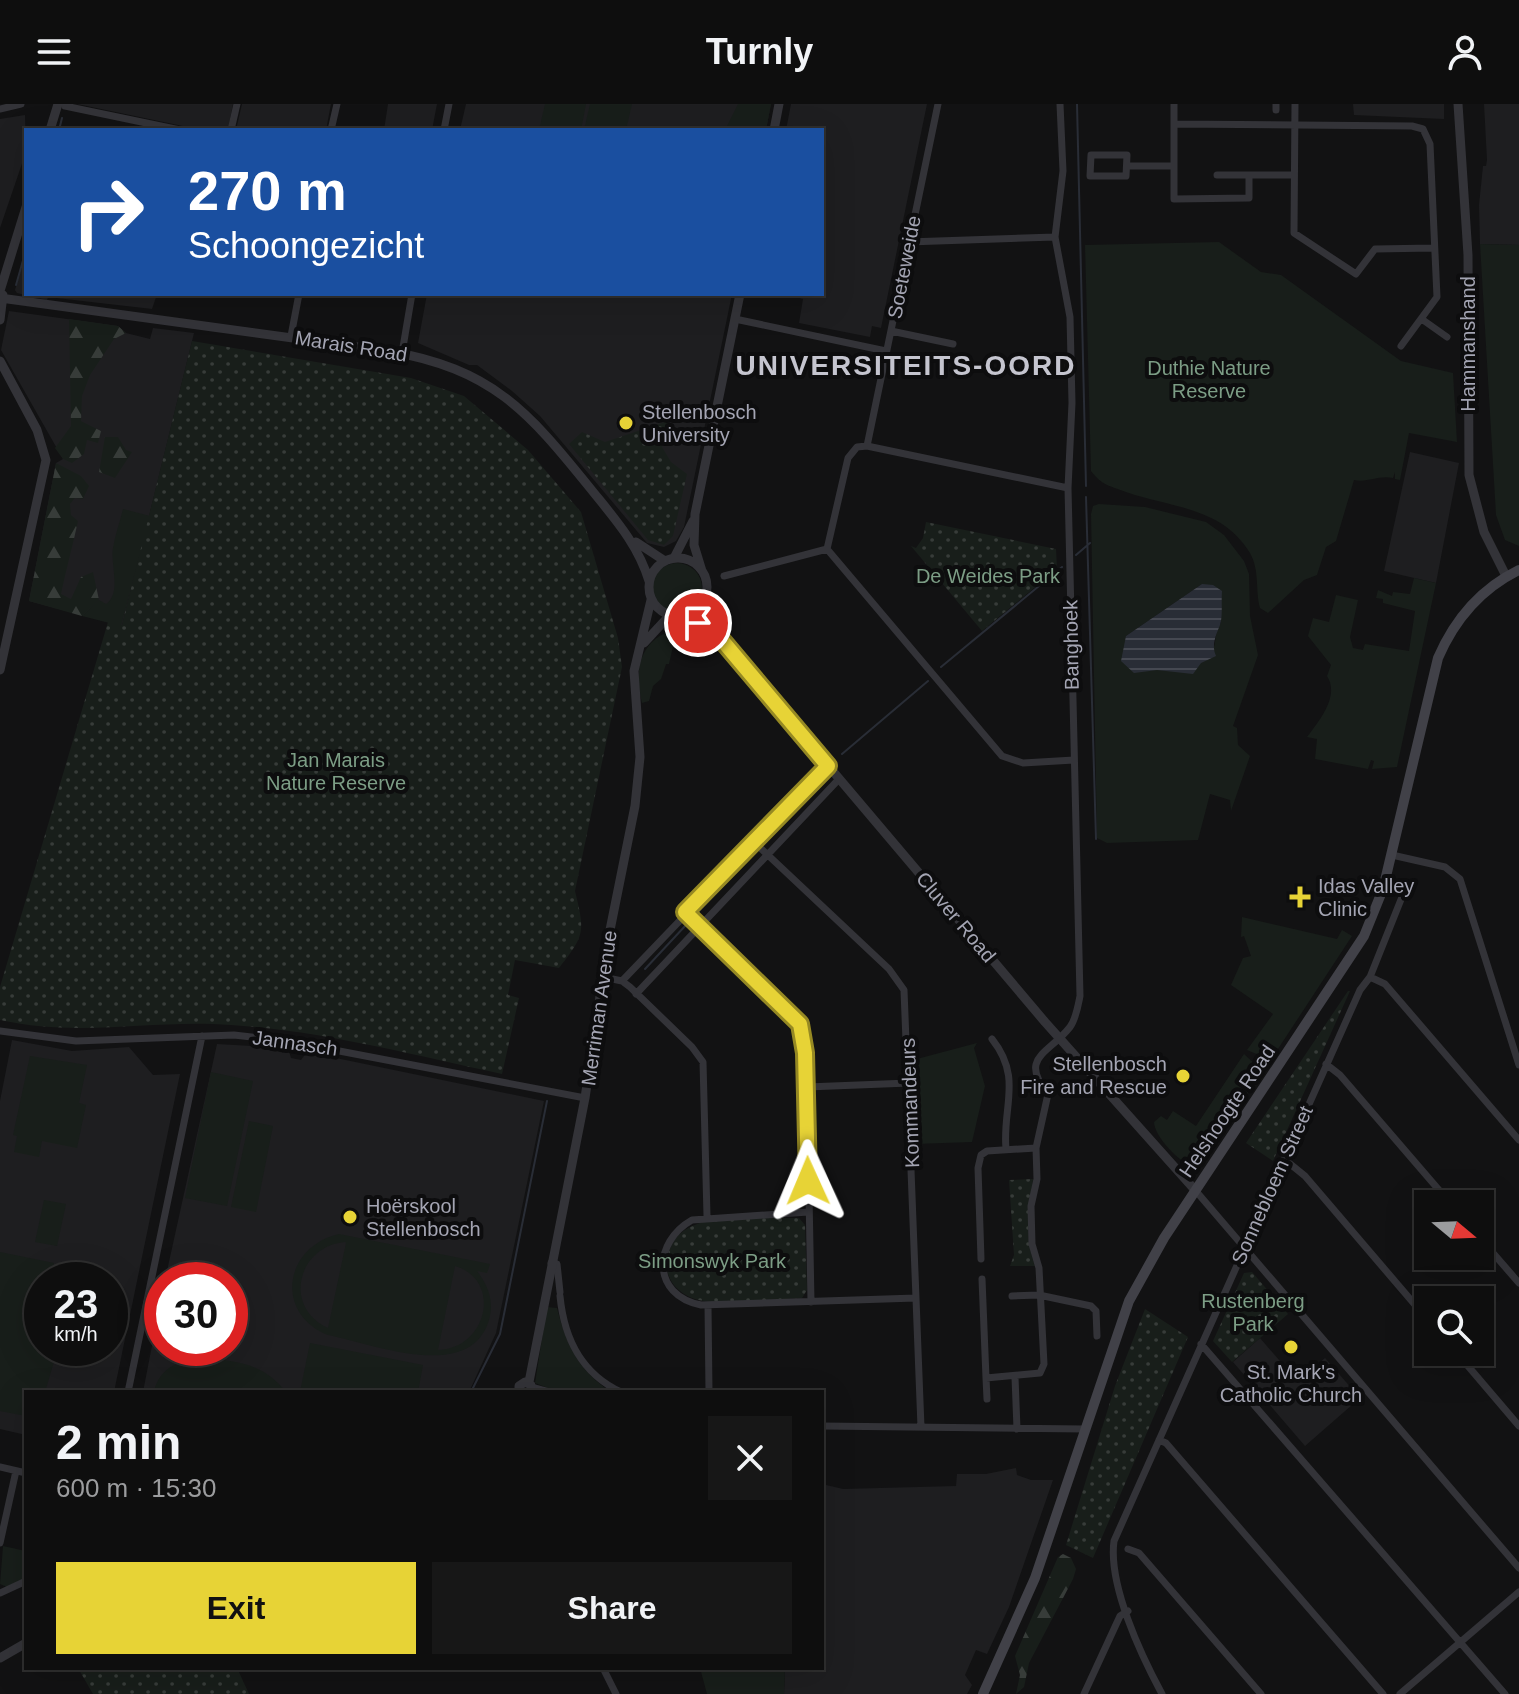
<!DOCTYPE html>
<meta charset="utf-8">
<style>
body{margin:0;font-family:Arial,sans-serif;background:#171717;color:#f1f3f6;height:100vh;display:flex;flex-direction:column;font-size:30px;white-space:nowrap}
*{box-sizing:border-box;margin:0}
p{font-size:26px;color:#9b9c9e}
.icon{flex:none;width:44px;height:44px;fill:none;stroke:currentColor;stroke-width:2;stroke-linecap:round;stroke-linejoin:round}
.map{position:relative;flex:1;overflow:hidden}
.side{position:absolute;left:24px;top:1286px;width:800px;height:280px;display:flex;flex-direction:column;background:#0e0e0e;border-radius:0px;box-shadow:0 8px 32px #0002,0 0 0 2px #2e2e2e}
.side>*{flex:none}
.top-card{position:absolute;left:24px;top:24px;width:800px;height:168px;border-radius:0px;box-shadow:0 8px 32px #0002,0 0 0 2px #2e2e2e;background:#1a4fa0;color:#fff;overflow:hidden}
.needle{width:52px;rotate:109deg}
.controls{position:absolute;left:1414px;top:1086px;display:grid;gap:16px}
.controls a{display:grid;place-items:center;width:80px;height:80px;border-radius:0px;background:#0e0e0e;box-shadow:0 8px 32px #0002,0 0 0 2px #2e2e2e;font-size:40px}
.speed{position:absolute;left:24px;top:1158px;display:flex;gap:16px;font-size:40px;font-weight:700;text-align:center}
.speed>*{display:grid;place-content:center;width:104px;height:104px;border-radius:50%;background:#0e0e0e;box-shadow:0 8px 32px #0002,0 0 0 2px #2e2e2e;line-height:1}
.speed small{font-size:20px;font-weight:400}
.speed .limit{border:12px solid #d22;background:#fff;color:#111}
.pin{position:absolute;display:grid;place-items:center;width:68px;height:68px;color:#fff;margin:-34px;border:4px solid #fff;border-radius:50%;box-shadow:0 2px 8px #0007}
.me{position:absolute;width:88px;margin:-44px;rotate:359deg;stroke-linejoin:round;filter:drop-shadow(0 0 6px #0008)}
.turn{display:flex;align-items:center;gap:28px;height:168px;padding:0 32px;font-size:36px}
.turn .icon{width:104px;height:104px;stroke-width:2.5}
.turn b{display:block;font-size:56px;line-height:68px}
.round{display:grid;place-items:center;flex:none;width:84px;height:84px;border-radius:0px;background:#171717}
.summary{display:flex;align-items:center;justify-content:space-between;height:136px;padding:0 32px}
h1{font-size:48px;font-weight:700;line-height:60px}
.button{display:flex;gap:16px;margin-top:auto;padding:16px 32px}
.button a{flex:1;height:92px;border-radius:0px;background:#e7d336;color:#111;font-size:32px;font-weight:700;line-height:92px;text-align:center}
.button a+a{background:#171717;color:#f1f3f6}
header{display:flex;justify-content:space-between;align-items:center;height:104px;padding:0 32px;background:#0e0e0e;font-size:36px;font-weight:700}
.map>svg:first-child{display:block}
.built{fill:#1e1e20;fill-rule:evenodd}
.grass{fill:#181e1a;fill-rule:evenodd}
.forest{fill:url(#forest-firs)}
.park{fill:url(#park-dots)}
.water{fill:url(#water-rules)}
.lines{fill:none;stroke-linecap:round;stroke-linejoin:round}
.stream{stroke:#292d36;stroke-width:2}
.minor{stroke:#333338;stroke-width:7}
.tertiary{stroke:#333338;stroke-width:9}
.secondary{stroke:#414148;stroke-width:10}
.route-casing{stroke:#968923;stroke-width:20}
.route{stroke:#e7d336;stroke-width:14}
.poi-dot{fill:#e7d336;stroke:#0d0d0e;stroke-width:3}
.labels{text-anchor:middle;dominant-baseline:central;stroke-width:8;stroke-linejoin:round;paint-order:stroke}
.street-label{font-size:20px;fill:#a4a5b3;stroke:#0d0d0e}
.park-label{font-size:20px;fill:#7c9d85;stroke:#0d0d0e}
.poi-label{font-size:20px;fill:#a4a5b3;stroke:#0d0d0e;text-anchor:start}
.district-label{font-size:28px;font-weight:bold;letter-spacing:2px;fill:#c5c5cf;stroke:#0d0d0e}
</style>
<header><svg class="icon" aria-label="menu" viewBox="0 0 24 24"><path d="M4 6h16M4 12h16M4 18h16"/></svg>Turnly<svg class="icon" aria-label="person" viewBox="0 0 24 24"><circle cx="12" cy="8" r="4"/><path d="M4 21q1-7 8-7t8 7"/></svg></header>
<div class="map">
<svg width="1519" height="1590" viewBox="0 0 1519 1590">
<defs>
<pattern id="forest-firs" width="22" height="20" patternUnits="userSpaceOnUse" patternTransform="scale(2)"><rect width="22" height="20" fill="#181e1a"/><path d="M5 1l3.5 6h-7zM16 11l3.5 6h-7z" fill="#373c39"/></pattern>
<pattern id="park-dots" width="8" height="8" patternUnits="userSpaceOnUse" patternTransform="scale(2)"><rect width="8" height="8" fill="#181e1a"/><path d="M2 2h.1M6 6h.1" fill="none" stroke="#373c39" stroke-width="1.8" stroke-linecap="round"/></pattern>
<pattern id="water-rules" width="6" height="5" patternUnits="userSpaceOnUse" patternTransform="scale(2)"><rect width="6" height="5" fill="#292d36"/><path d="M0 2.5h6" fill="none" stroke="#454851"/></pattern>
</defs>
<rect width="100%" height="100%" fill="#121213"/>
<path class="built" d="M77,0H233L228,26H202Z
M242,0H331L326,26H236Z
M388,0H437L432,26H384Z
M466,0H771L766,26H460Z
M791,0H927L881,224L872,222L870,233L799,219L803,195L796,193L797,190H822V26H786Z
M1353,0H1444V15L1354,11Z
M1484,0H1519V141L1480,140L1479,101L1483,62H1486L1487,56Z
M25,11L26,48L0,124V15Z
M26,150V190H157L152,205L48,193L47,196L17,189L15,186Z
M427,190H732L684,423L676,437L664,443L647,439L540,312L512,287L477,261H469L418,239Z
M9,207L118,222L126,229L150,235L153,224L194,229L122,522L29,497L56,359L63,355L1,246Z
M1410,348L1459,359L1436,479L1384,467Z
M12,936L72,947L129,943L153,971L180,970L114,1288H26V1331L0,1325V997ZM42,1176H110V1244H42Z
M217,940L288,944L291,954L301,956L307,948L544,997L496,1229L469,1288H143L162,1190V1244H230V1176H165Z
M1260,1234L1298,1278L1325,1254L1360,1294L1305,1342L1233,1258Z
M1016,1364L1017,1371L1031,1376H1053L1009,1503L987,1550L976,1546L965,1571L972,1581L967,1590H784L785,1564H822V1380L843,1385L956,1382L957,1370H986Z"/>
<path class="grass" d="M545,0H586L581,26H539Z
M590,0H632L626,26H584Z
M738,0H771L766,26H725Z
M1219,138L1261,168L1281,171L1401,257L1453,269L1457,338L1409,329L1400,376L1395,375V368L1393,374C1378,371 1368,379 1354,376L1336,437L1326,443L1317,471L1304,476L1268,509L1260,504C1255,486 1260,467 1250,449C1222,403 1172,404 1126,388C1108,381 1103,382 1091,367L1085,141Z
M1480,140L1519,141V442L1505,436L1496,411Z
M1099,400L1145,403L1206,418L1224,431L1244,457L1249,470L1250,512L1258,551L1233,622L1237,624L1238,641L1250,652L1231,707L1230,696L1210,690L1198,736L1107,739L1097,734L1091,410L1093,402ZM1202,480L1219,505L1221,519C1214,528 1217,539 1212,548C1207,556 1199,559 1191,562C1155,576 1149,557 1126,532Z
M123,405L150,412L121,522L82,512L99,496L106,500C122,489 110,460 113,444C115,431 120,418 123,405Z
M652 484a25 25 0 1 1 50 0a25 25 0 1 1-50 0Z
M1414,474L1436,479L1397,663L1372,665L1374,657L1371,656L1368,665L1315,655L1317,635L1307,633C1319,617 1340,592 1327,572L1331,561L1308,532L1313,514L1329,518L1336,491L1358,496L1350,533L1353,544L1363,546L1365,540L1409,547L1415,507L1383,499V495L1376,494L1378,486L1392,492L1393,488L1410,490Z
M678,525L690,526L674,538L669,560H666L661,575L653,582L649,597L642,599C633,564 641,533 678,525Z
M1242,813L1337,835L1342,826L1352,832L1276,948L1266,954L1247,946L1273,910L1231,881L1243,854L1251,852L1244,832L1241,833Z
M977,939L974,944L985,982L972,1038L915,1040L913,956Z
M1244,950L1259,964L1258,974L1202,1057L1194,1062C1180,1060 1154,1032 1154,1018L1161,1012L1167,1016L1173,1007L1196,1022Z
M30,952L87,961L79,999L86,1001L77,1044L42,1037L39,1053L14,1048L17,1032L13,1031Z
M211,968L253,977L227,1102L185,1094Z
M249,1017L273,1022L256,1108L231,1103Z
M44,1096L66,1100L57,1142L35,1138Z
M339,1130L490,1160L487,1169L477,1167C489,1183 495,1199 488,1219C467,1278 373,1240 328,1231C274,1209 284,1143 339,1130ZM345,1138L346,1139L328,1224C282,1203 298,1142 345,1138ZM455,1162C503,1176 487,1245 438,1246Z
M0,1148L54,1159L50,1176H42V1244H58L45,1288H26V1312L0,1307Z
M547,1203L557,1204C566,1240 579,1267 611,1288H558L535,1279Z
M310,1239L423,1261L418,1288H300Z
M204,1254C238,1257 264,1260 286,1288H154C159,1263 182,1255 204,1254Z
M3,1442L26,1447V1473L7,1483L0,1480Z
M700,1564H785L784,1590H707Z"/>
<path class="forest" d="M69,215L118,222L126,229L114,235L90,271L82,292L81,317L101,327L98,339L87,336L84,350L72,359L63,355L55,344L71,322Z
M105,333H118L126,346L132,348L115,374L99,368Z
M56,359L81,372L89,382L83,395L75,394L70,400L71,411L78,417C73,441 66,465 61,490L71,495L81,473L93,468L99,496L82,512L29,497Z
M1063,1450L1071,1454L1076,1465L1073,1475L1029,1559L1024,1583L1016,1590L1020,1571L1015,1552L1058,1453Z"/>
<path class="park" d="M192,237L411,274L464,292L528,346L581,408L618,534L622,563L575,787C585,828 585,831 559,864L515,856L508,891L519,894L502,970C412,951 323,927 231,921C152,915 82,934 0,916V883L108,518L122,521Z
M668,317L662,343L671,358L687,370L673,432L664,441L648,436L569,340L582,328L605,338Z
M926,418L1056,445L1057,465L982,527L911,442L916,444L923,434Z
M1348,887H1350L1273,1057L1246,1039Z
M1033,1075C1029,1105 1024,1132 1035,1162H1010L1014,1151L1009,1076Z
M799,1114L805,1121L807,1186L802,1194C771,1195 720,1204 692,1194C679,1189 667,1177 667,1162C668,1100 756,1115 799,1114Z
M1252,1168L1288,1210L1232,1258L1213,1237L1244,1169Z
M1145,1205L1188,1233L1093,1454L1066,1441L1115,1282Z
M78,1564H237L249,1590H93Z"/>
<path class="water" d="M1202,480L1213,481L1222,487C1221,497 1223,512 1220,521C1216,531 1211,541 1216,552L1201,559L1193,570L1157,566L1134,569L1121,557L1126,532Z"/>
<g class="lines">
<path class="stream" d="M1077,0L1086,382
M59,26L62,14
M16,181L26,146
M1086,393L1096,735
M1076,451L1090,439
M941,563L1062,463
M842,650L928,577
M766,735L805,694
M698,808L755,748
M645,865L686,821
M471,1288L500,1230L547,997"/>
<path class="minor" d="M1174,0V95L1249,94V71
M1295,0L1294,129L1356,170L1375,145L1433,144
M65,2L180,26
M0,5L21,0
M1276,6V0
M1174,20L1412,22L1423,25L1430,40L1437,193L1401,242
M231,26L237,0
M331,26L337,0
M444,26L449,0
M1091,51H1127L1126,72H1090Z
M1127,62H1174
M1217,71H1294
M908,138L1055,133
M735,215L886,247
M1423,216L1447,233
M891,227L953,240
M291,232L299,190
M402,249L412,190
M867,342L1068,384
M827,445L1002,652L1023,659L1074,656
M724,472L827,445L848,354L857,343L867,342L938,0
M754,738L889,865L904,886L921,1323
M1392,751L1445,763L1460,775L1519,961
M685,808L800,920L807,983L811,1198
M603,873L622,877L630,883L692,943L703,958L707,1112
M1370,873L1385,880L1519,1036
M622,877L828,662
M636,890L839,675
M0,927L76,937L234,931L287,937L585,994
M992,935C1023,974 1002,1003 1006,1045
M1326,960L1340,971L1451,1100
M807,983L909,979
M1284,1055L1305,1072L1428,1216
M1195,1086L1519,1464
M808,1108L692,1116C653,1138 651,1191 701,1201L916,1194
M1480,1134L1519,1179
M981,1155L978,1064L981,1051L987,1047L1036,1044
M551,1159L557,1160L560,1188
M982,1175L986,1274L1040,1269L1044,1260L1039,1164L1032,1140L1031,1102L1037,1075L1036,1044L1048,990C1018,953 1049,950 1070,923C1076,915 1078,902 1080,892L1068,384L1072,299L1070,213L1055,133L1063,67L1060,0
M560,1192C564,1234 582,1270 621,1288
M1012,1192L1039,1191L1091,1202L1096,1207L1097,1232
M708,1201L709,1288
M1201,1240L1505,1590
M1456,1248L1519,1322
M1015,1273L1017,1325
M986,1274L987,1295
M532,1283L550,1288
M128,1288L202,932
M822,1322L1085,1325
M1159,1336L1166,1339L1383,1590
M0,1363L26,1369
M0,1439L16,1367
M1128,1445L1139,1449L1261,1590
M0,1489L26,1477
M603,1564L616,1590
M1084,1590L1120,1512L1128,1507
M1162,1590C1141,1551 1108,1481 1114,1437L1360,886L1370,873L1402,793
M1400,1590L1519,1488"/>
<path class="tertiary" d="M1458,0L1468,151L1469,371L1484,428L1506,472
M50,26L58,0
M774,26L779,0
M0,187L26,103
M0,194L388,247C492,265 527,306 590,384C614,414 638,440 649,477
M0,216L3,191
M0,257L37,326L46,356L0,566
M636,438L665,457
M649 483a29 29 0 1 1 58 0a29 29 0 1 1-58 0Z
M674,454L693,417
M702,467L694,441L695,410L740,190
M706,492L709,510L721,535L1045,918L1195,1086
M685,512L719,533
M644,539L669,512
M529,1278L585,994L609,831L635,702L640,653L634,567L651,496
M519,1288V1282L525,1278L531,1281V1288
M0,1554L26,1539"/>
<path class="secondary" d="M983,1590L1035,1474L1129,1197L1164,1134L1364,832L1383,785L1438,554C1455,515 1480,485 1519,466"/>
</g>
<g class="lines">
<defs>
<path id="route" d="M698,519L721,535L828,662L685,808L800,920L805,949L808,1077"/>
</defs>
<use href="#route" class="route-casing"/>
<use href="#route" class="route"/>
</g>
<g class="poi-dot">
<circle cx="626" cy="319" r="8"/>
<path d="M1296 781h8v8h8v8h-8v8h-8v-8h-8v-8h8z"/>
<circle cx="1183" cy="972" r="8"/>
<circle cx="350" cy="1113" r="8"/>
<circle cx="1291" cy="1243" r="8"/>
</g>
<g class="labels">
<g class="street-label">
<text transform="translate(904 163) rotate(-79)">Soeteweide</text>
<text transform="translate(1468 240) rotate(-90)">Hammanshand</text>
<text transform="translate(351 242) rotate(9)">Marais Road</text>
<text transform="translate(1071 541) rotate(-91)">Banghoek</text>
<text transform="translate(956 813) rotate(50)">Cluver Road</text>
<text transform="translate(599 904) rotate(-82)">Merriman Avenue</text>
<text transform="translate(295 939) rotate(8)">Jannasch</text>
<text transform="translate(910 999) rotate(-92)">Kommandeurs</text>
<text transform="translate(1227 1007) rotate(-56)">Helshoogte Road</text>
<text transform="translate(1272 1081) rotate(-66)">Sonnebloem Street</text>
</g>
<g class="park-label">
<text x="1209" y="264">Duthie Nature<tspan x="1209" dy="23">Reserve</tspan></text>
<text x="988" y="472">De Weides Park</text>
<text x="336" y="656">Jan Marais<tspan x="336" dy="23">Nature Reserve</tspan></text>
<text x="712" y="1157">Simonswyk Park</text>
<text x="1253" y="1197">Rustenberg<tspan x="1253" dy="23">Park</tspan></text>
</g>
<g class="poi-label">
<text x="642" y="308">Stellenbosch<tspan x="642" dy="23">University</tspan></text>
<text x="1318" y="782">Idas Valley<tspan x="1318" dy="23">Clinic</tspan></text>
<text x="1167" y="960" text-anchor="end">Stellenbosch<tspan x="1167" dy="23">Fire and Rescue</tspan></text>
<text x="366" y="1102">Hoërskool<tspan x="366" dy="23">Stellenbosch</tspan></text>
<text x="1291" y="1268" text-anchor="middle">St. Mark's<tspan x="1291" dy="23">Catholic Church</tspan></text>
</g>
<g class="district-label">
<text x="906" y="261">UNIVERSITEITS-OORD</text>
</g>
</g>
</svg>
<div class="controls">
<a><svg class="needle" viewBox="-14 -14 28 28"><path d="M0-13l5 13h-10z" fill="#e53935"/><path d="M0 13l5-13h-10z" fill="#9b9c9e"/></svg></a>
<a><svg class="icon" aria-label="search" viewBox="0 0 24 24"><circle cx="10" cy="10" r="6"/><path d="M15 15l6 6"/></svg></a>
</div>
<div class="speed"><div>23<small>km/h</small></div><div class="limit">30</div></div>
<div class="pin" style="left:698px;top:519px;background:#d93025"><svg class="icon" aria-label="arrive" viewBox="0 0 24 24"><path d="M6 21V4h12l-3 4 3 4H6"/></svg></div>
<svg class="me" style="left:808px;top:1077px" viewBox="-20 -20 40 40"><path d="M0-17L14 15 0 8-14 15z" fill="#e7d336" stroke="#fff" stroke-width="4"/></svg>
<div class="top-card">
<div class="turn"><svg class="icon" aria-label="right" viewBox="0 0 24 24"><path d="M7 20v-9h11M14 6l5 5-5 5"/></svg><div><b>270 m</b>Schoongezicht</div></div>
</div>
<section class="side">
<div class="summary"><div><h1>2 min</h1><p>600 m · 15:30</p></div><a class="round"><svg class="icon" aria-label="close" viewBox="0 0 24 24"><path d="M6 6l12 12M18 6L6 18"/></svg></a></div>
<div class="button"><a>Exit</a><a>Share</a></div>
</section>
</div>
